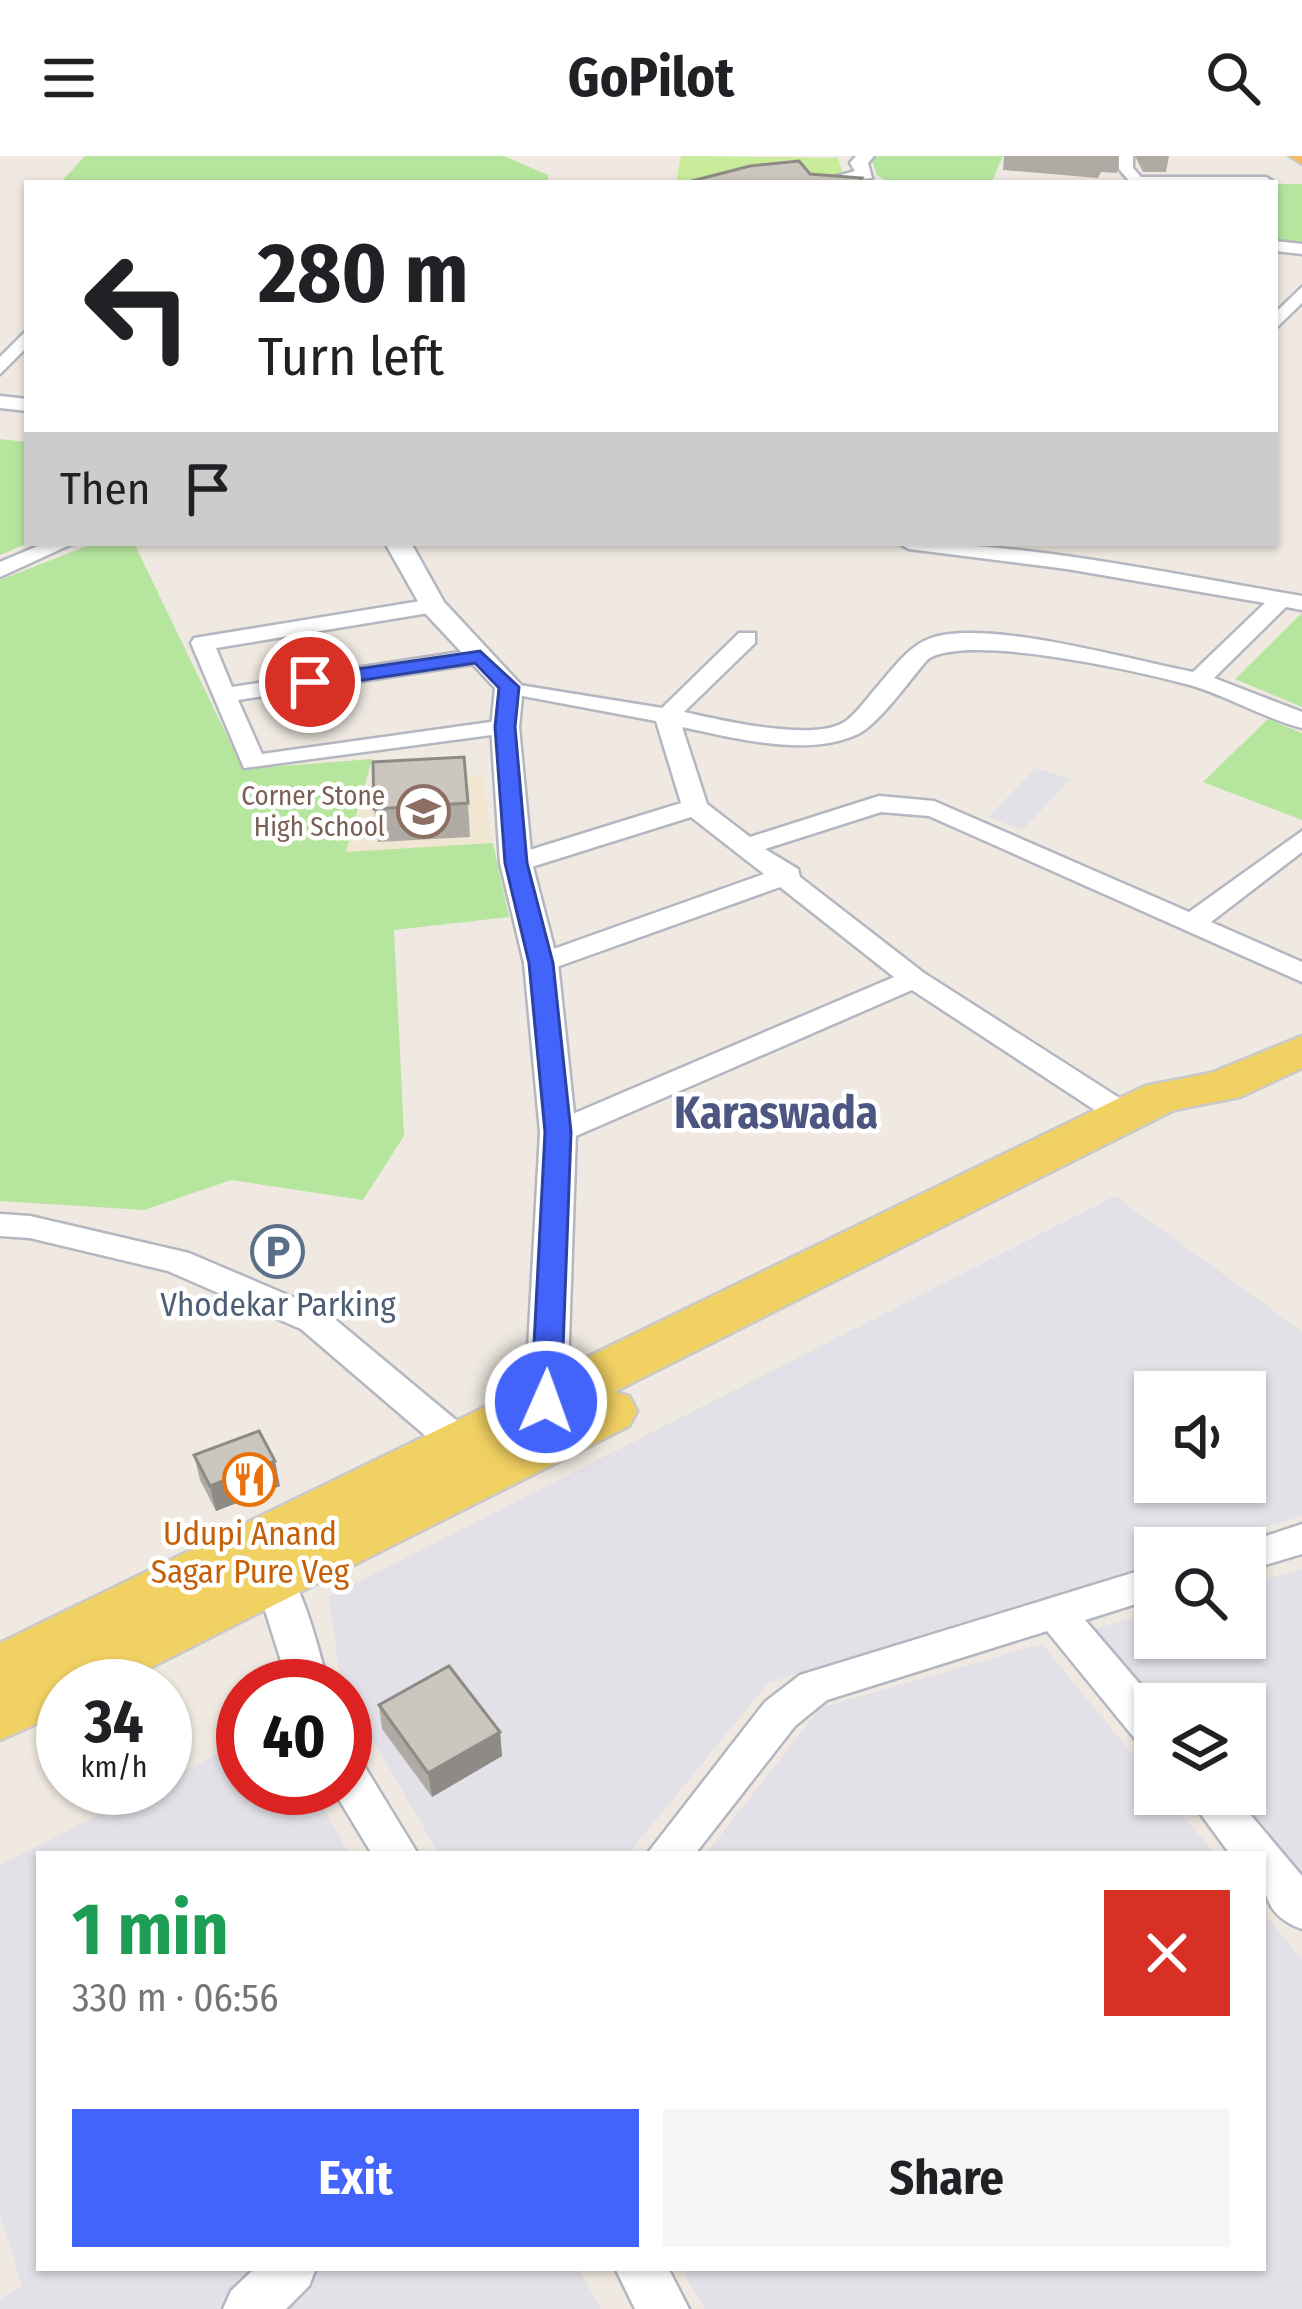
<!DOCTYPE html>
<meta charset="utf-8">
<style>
body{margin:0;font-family:"Fira Sans Condensed",sans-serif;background:#f6f6f6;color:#202124;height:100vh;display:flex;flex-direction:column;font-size:45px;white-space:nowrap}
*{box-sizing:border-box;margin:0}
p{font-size:39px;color:#757577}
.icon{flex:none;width:66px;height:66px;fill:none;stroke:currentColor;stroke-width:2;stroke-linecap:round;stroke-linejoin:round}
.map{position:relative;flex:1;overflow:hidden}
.sheet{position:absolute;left:36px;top:1695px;width:1230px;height:420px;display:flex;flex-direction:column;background:#fff;border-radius:0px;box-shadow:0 3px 9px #0004}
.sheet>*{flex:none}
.banner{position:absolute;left:24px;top:24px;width:1254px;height:366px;border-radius:0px;box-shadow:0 3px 9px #0004;background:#fff;color:#202124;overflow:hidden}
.controls{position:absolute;left:1134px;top:1215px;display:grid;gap:24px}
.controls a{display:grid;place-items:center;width:132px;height:132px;border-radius:0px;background:#fff;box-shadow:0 3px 9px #0004;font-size:60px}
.speed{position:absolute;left:36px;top:1503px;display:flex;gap:24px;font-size:60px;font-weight:700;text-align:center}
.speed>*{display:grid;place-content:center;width:156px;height:156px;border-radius:50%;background:#fff;box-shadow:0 3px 9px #0004;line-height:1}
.speed small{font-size:30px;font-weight:400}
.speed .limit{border:18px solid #d22;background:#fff;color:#111}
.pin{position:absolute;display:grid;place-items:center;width:102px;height:102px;color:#fff;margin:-51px;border:6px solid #fff;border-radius:50%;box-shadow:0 3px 12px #0007}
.me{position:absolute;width:132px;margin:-66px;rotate:2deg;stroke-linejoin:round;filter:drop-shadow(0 0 9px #0008)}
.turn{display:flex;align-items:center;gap:42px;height:252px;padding:0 36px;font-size:54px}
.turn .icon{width:156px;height:156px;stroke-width:2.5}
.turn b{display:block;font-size:84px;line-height:102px}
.then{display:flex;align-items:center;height:114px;padding:0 36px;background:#0003;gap:24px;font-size:45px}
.round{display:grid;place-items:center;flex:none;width:126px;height:126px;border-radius:0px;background:#f6f6f6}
.headline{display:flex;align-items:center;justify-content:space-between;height:204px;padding:0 36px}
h1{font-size:72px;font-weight:700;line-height:90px;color:#1e9e55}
.primary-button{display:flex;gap:24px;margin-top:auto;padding:24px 36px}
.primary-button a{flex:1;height:138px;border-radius:0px;background:#4264fb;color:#fff;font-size:48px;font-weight:700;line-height:138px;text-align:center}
.primary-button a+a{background:#f6f6f6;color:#202124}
header{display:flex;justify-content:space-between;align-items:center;height:156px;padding:0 36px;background:#fff;font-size:54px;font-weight:700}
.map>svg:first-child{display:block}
.industrial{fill:#e3e1e8;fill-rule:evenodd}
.education{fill:#f0e6d1}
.green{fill:#b6e59e}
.pitch{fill:#c9ec9a}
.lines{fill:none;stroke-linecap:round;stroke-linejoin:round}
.minor-casing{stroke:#b4b7c1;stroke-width:5}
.tertiary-casing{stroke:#b4b7c1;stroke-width:5}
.primary-casing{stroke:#c9c9c9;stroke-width:5}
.trunk-casing{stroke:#c9c9c9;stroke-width:4}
.minor{fill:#fff;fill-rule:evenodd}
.tertiary{fill:#fff;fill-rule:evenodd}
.primary{fill:#f2d163;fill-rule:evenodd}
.trunk{fill:#f8ba60;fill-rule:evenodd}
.wall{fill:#afaba4}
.shaded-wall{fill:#8e8b86}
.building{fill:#cbc7bf;stroke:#8e8b86;stroke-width:3}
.route{fill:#4264fb;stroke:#2b41a3;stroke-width:3}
.labels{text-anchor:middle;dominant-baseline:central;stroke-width:9;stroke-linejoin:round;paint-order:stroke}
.far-education-label{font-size:27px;fill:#785e54;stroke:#fff;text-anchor:end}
.service-label{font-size:33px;fill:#4e5e75;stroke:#fff}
.food-label{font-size:33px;fill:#c56008;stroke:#fff}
.district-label{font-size:45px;font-weight:bold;fill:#4d5680;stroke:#fff}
</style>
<header><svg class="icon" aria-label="menu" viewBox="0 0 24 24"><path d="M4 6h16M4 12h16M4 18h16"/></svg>GoPilot<svg class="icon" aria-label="search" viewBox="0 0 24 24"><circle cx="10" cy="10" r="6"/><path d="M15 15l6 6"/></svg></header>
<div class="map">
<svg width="1302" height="2153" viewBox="0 0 1302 2153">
<rect width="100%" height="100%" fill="#efe9e1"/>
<path class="industrial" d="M1036,612L1070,623L1023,674L988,661Z
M1115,1040L1302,1175V1360L1199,1392H1155V1406L768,1527L628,1698H439L341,1529L329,1441ZM1155,1236H1245V1326H1155Z
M1302,1413V1716L1235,1638H1245V1548H1157L1093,1473L1155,1455V1482H1245V1429Z
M1042,1488L1155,1626V1638H1165L1215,1698H706L820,1552Z
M243,1585V1632H312L349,1698H39V2112H578L601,2153H0V2144L22,2130L0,2059V1709L151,1632H165V1625Z
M1263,1756L1302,1804V2153H705L681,2112H1263Z"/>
<path class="education" d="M482,618L493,687L345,697L369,625Z"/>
<path class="green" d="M85,0H504L548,19V27H60Z
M878,0H1003L991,27H889L877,19L872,5Z
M1275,28H1302V91L1275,88Z
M0,283L27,286L28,387L0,399Z
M95,387H134L243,613L372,603L346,696L493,687L509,761L394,774L404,980L363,1044L231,1024L144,1054L0,1045V424Z
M1302,457V551L1235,523Z
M1268,563L1302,577V664L1203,626Z"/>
<path class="pitch" d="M681,0L838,2L843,18L799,27H676Z"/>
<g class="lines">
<defs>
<path id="minor" d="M1119,0H1133V12L1141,21H1266L1274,26L1131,27L1119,13Z
M1275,85L1302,88V98L1275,95Z
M1302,131V147L1275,173V157Z
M27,174V191L0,218V201Z
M0,240L27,243V255L0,252Z
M45,387H74L0,421V406Z
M898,387C1034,387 1170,418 1302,440V454L1286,451L1214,522L1302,556V572C1263,562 1228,540 1190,529C1138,515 970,477 928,503C911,522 879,568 858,578C807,602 734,582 682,571L707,648L750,681L879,640L934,645L1189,756L1302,675V696L1211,766L1302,806V826L929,660L881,656L765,693L798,713L800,721L924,817L1135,952L1139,959L1135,966H1113L912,834L569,983H547L542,976L547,969L894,821L780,731L551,813H531L527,807L531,801L764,718L691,661L525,713H507L503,707L507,701L681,647L656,565L501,536V526L662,552L739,477H755V487L684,556C720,564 816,587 846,565C858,556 867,542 877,531C892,514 908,490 931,482C989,463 1130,504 1193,516L1265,447L1067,413L909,393Z
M433,443L444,450L441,455L216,492L232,531L480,493L492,500L480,507L238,544L262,598L505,564L517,571L514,576L244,612L191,487L194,482Z
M0,1058L30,1060L189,1097L325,1155L474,1279L479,1289L474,1299L461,1303L448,1299L301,1173L168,1115L30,1082L0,1080Z
M1302,1368V1398L1245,1415V1392H1230Z
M264,1393C300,1405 318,1494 329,1530H289L257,1429L245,1408L250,1397Z
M1155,1410V1442L1085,1464L1157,1548L1155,1594L1140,1589L1047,1475L827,1544L795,1570L695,1698H647L765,1546L800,1519Z
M345,1598L360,1603L418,1698H372L332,1632H345Z
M1186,1638H1233L1302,1720V1773C1263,1759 1263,1734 1263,1698H1230Z
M255,2112H316L309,2130L286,2153H223L231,2135Z
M615,2112H668L689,2153H635Z"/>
<path id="tertiary" d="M856,0H874L868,7L872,22L812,27L855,15L850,7Z
M385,387H411L444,446L523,531L519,571L532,707L558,807L576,976L567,1246L580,1270L574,1281L559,1286L544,1281L525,1246L540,976L524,807L500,707L491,571L495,532L424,456Z"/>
<path id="primary" d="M1302,880V912L1240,941L1174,954L614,1236L629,1240L637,1255L629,1270L114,1530H63V1556L0,1584V1487L1107,948L1145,930L1211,917Z"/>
<path id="trunk" d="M1289,0H1302V8Z"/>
</defs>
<use href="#minor" class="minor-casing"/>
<use href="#tertiary" class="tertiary-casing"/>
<use href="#primary" class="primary-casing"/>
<use href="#trunk" class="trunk-casing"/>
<use href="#minor" class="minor"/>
<use href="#tertiary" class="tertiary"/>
<use href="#primary" class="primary"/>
<use href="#trunk" class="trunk"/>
</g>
<path class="wall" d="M1004,0H1119L1117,17L1101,16L1098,22L1003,14Z
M1135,0H1169L1166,16H1143Z
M468,647L470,681L378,686L374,653Z
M194,1299L280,1330L216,1355L200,1324Z
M379,1549L500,1576L502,1600L432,1641L382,1573Z"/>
<path class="shaded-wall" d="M275,1305L280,1330L216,1355L210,1330Z
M500,1576L502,1600L432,1641L428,1617Z"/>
<path class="building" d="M799,5L810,18L862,22L859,27H684L750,10Z
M464,601L468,647L374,653L373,606Z
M259,1275L275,1305L210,1330L194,1299Z
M449,1510L500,1576L428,1617L379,1549Z"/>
<path class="route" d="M480,495L519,531L515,571L527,707L553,807L571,976L561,1246L557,1254H536L531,1246L545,976L529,807L505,707L495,571L499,532L475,507L310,532L300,526L310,520Z"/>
<defs>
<symbol id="school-ring" viewBox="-11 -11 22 22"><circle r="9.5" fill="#fff" stroke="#8d6e63" stroke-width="1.5"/><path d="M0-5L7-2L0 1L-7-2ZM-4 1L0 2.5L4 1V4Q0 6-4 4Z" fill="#8d6e63"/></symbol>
<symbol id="parking-ring" viewBox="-11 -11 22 22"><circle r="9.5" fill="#fff" stroke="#5c6f8a" stroke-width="1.5"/><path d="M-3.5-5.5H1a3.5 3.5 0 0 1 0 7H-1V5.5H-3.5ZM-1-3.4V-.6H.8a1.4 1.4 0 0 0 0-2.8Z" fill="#5c6f8a"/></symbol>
<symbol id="restaurant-ring" viewBox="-11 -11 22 22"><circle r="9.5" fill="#fff" stroke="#e8710a" stroke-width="1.5"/><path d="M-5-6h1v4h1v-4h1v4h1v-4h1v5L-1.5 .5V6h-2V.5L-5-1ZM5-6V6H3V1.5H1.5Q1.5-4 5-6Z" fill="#e8710a"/></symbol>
</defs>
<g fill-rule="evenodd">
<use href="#school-ring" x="394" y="626" width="59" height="59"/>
<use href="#parking-ring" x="248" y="1066" width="59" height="59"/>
<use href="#restaurant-ring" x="220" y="1294" width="59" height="59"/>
</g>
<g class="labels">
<g class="far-education-label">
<text x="385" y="640">Corner Stone<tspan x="385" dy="31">High School</tspan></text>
</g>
<g class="service-label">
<text x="278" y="1149">Vhodekar Parking</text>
</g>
<g class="food-label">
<text x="250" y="1378">Udupi Anand<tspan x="250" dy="38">Sagar Pure Veg</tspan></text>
</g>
<g class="district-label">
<text x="776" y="957">Karaswada</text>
</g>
</g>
</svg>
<div class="controls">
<a><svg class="icon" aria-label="sound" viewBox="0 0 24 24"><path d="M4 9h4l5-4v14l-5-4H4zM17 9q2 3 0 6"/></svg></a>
<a><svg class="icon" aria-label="search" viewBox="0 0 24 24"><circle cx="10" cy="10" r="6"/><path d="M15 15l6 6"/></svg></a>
<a><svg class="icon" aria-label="layers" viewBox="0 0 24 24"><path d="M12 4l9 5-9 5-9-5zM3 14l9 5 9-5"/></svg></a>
</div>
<div class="speed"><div>34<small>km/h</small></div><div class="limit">40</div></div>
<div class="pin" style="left:310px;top:526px;background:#d93025"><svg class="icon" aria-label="arrive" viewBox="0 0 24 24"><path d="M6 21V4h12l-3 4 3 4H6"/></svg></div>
<svg class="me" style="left:546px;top:1246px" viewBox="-20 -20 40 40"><circle r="17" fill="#4264fb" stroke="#fff" stroke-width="3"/><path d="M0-11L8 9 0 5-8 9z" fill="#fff"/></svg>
<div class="banner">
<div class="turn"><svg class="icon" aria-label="left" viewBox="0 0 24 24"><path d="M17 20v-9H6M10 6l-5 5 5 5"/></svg><div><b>280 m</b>Turn left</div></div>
<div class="then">Then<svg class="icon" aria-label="arrive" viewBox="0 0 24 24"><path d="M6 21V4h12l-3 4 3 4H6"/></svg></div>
</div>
<section class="sheet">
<div class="headline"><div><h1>1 min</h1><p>330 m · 06:56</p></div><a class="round" style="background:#d93025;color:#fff"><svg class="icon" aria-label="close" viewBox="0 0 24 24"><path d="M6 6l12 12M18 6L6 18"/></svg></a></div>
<div class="primary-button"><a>Exit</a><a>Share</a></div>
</section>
</div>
